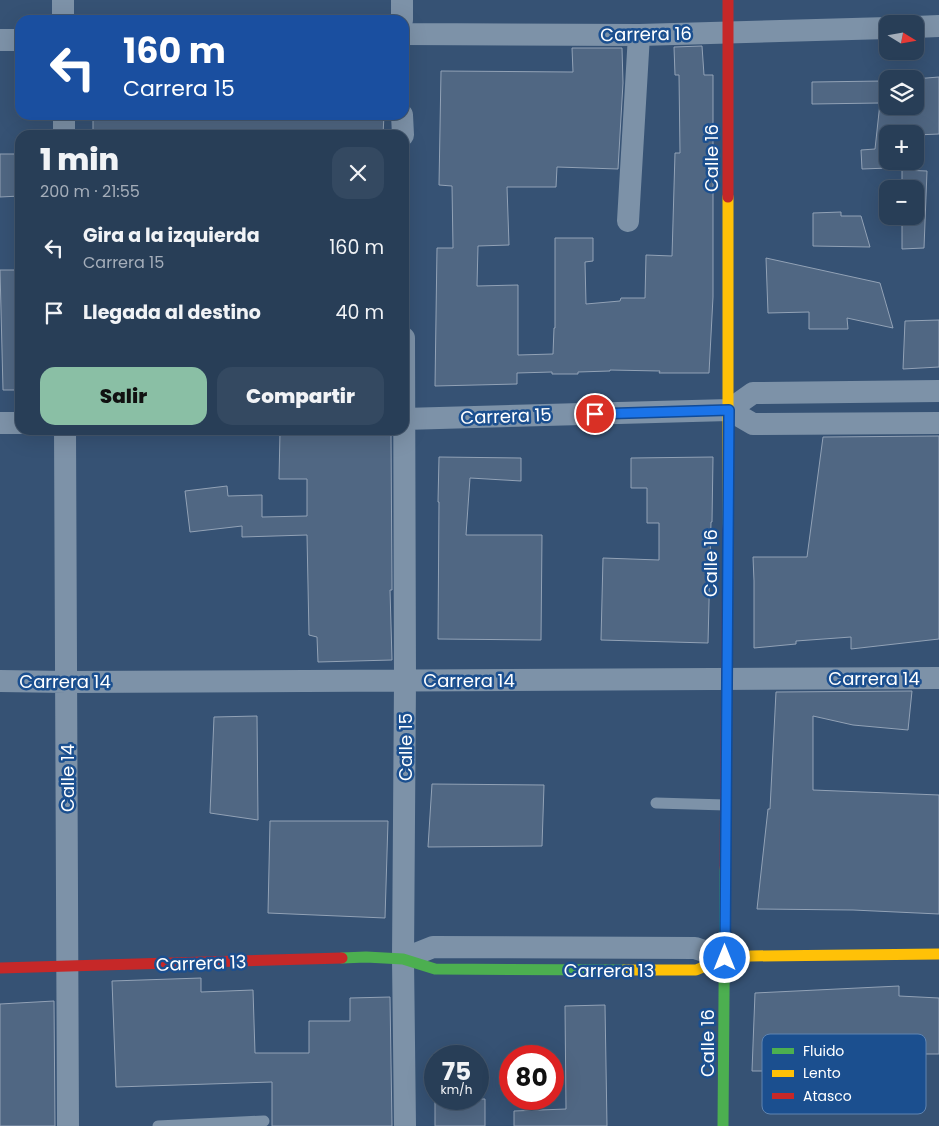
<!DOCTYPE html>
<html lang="es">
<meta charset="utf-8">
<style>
body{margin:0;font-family:Poppins,sans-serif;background:#344961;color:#f1f3f6;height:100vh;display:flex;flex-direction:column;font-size:19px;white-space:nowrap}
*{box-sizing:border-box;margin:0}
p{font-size:16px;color:#a5aeba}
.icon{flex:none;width:28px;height:28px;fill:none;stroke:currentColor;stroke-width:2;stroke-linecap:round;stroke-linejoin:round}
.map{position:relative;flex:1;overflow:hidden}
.sheet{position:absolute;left:15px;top:130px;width:394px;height:305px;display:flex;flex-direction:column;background:#283e57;border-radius:15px;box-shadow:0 5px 20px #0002,0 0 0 1px #44576d}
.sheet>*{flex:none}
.banner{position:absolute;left:15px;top:15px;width:394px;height:105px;border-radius:15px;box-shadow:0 5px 20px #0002,0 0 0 1px #44576d;background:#1a4fa0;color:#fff;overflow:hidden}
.needle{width:32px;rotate:101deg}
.tools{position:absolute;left:879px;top:15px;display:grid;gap:10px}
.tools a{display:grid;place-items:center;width:45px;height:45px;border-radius:10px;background:#283e57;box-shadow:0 5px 20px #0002,0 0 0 1px #44576d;font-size:25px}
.speed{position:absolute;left:424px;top:1045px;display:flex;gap:10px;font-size:25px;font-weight:700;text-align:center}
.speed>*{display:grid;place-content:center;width:65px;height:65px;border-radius:50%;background:#283e57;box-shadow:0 5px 20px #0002,0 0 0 1px #44576d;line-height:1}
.speed small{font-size:12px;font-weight:400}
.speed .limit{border:8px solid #d22;background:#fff;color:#111}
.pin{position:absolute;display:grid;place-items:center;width:42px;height:42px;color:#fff;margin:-21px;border:2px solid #fff;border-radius:50%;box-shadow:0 1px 5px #0007}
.me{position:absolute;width:55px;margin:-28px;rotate:0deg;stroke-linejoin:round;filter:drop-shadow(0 0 4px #0008)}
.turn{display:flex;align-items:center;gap:18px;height:105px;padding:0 25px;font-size:22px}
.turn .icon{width:65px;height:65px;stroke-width:2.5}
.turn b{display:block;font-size:35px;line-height:42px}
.round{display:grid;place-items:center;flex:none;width:52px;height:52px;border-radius:15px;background:#344961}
.headline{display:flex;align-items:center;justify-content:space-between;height:85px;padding:0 25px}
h1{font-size:30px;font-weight:800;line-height:38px}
.cta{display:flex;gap:10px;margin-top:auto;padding:10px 25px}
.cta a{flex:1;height:58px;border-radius:15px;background:#8abfa5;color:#111;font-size:20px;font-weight:800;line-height:58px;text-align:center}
.cta a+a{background:#344961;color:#f1f3f6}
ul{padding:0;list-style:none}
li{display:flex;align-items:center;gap:15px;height:65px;padding:0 25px}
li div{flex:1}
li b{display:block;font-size:19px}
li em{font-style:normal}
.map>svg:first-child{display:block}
.building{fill:#506783;stroke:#92a2b6;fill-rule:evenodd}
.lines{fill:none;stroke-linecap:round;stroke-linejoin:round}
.lane{stroke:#7d92a8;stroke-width:11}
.street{stroke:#7d92a8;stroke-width:22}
.fast{stroke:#4caf50;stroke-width:11}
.slow{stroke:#ffc107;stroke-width:11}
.jam{stroke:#c62828;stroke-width:11}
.route-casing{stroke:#114b97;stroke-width:12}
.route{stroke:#1a73e8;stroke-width:9}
.labels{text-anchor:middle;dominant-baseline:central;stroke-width:5;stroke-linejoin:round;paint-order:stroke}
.street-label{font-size:18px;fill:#fff;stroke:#1b4f8f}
.key{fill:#1b4f8f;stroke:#5f84b1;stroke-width:1}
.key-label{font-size:14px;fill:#fff}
</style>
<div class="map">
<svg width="939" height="1126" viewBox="0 0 939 1126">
<rect width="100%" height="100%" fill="#365274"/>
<path class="building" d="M702,46L704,75H713V297L709,373H659L660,371L610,370V371L578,372V374H552V372L517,373V384L435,386L437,248H453L452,186L439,185L441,71L573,72L572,48H622L623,83L618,169L557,167L556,187H507L509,245L478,246L477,286L518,285V355L553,354L554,328H555V238H593V261L585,262L586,304L620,301L621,298H645L646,255L672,256L675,153H680L679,75H675L674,47Z
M914,76V79L939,77V134L916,135L917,167L862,169L861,150L875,149L880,103L812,104V82L883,81V78ZM888,79H915V106H888ZM888,134H915V161H888Z
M93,115H384L383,135H93Z
M0,154H20V196L0,197Z
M902,170L927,171L924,248L902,249V216H915V189H902Z
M841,212V216H861L870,247L813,246V213Z
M766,258L880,283L893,328L847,318L848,329H809V312L768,313Z
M0,270H20V390H3Z
M939,320V367L903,369L905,321Z
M280,432L391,433L392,590H390L392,660L318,662L317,637L309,635L307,535L242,537V526L190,532L185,491L227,486L228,496L262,495V517L307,516V479H279Z
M939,436V639L851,649V637L796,641V644L754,648V581L753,557H807L823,437Z
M439,457L521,458V481L470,478L466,535H542L541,640L438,639L439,502H438Z
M713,457L712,522H711L708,643L601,640L603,558L659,560V523H647V488H631V458Z
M912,691L908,730L853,725L813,716V790L939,795V914L853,910L757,909L768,809H770L776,692Z
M257,716L258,820L210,813L214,717Z
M432,784L544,785L542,846L428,847Z
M270,821H388L385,918L268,913Z
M201,978V992L253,990L255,1053H309V1021H350V998L390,997L392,1126H272V1082L116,1087L112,981Z
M899,986V996L939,998V1054H899V1071H752L755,993Z
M54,1001L55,1126H0V1004Z
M605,1005L607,1126H514V1111L566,1109L565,1006Z
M435,1099H485V1126H435Z"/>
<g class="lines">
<path class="lane" d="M656,803L726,805
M158,1126L264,1121"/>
<path class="street" d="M63,0V20
M402,20V0
M915,27L939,26
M404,34L639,35L888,28
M0,40H20
M64,115V135
M402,115L403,135
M628,221L639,35
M404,338L405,681L403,959L405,1126
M729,410L753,393L939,391
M404,419L729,410L753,424L939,423
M0,423H20
M65,430L68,1126
M0,681L66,682L939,678
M403,959L433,947L695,948L725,958"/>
<path class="fast" d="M342,958L366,957L403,959L435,969L624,970
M723,1126L725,868"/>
<path class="slow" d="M728,527V197
M624,970H696L725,958L751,956L939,954"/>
<path class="jam" d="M728,0V197
M725,868L728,527
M0,968L342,958"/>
</g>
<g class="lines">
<defs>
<path id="route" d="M595,414L729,410L725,958"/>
</defs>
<use href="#route" class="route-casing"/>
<use href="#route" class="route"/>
</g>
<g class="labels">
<g class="street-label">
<text transform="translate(646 34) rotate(-1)">Carrera 16</text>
<text transform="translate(711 158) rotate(-90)">Calle 16</text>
<text transform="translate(506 416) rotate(-2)">Carrera 15</text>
<text transform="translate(710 563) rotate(-90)">Calle 16</text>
<text x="874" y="678">Carrera 14</text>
<text x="469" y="680">Carrera 14</text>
<text x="65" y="681">Carrera 14</text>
<text transform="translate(405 747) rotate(-90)">Calle 15</text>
<text transform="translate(67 778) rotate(-90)">Calle 14</text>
<text transform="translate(201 963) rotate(-2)">Carrera 13</text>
<text x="609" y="970">Carrera 13</text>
<text transform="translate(707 1043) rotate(-90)">Calle 16</text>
</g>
</g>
<rect x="762" y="1034" width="164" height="80" rx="8" class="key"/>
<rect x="772" y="1048" width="22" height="6" fill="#4caf50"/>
<rect x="772" y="1070" width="22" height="7" fill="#ffc107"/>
<rect x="772" y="1093" width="22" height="6" fill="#c62828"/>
<g class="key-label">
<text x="803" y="1056">Fluido</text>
<text x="803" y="1078">Lento</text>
<text x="803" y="1101">Atasco</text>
</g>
</svg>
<div class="tools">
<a><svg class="needle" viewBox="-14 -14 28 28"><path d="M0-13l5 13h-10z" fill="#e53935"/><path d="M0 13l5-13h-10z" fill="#a5aeba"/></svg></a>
<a><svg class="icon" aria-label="layers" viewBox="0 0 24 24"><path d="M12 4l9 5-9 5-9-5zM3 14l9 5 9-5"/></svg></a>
<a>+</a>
<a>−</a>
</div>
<div class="speed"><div>75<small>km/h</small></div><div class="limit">80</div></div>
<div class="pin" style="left:595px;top:414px;background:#d93025"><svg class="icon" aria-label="arrive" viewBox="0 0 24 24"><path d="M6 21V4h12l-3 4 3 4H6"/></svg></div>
<svg class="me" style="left:725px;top:958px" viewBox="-20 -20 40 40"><circle r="17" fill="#1a73e8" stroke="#fff" stroke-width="3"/><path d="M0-11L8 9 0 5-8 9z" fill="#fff"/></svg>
<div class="banner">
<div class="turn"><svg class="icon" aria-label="left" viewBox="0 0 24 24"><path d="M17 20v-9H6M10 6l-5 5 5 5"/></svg><div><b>160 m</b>Carrera 15</div></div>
</div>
<section class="sheet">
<div class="headline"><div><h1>1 min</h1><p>200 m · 21:55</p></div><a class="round"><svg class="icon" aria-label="close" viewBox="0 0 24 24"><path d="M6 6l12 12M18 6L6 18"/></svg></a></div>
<ul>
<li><svg class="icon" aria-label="left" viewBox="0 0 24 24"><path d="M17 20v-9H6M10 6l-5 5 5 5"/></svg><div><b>Gira a la izquierda</b><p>Carrera 15</p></div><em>160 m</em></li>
<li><svg class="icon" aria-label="arrive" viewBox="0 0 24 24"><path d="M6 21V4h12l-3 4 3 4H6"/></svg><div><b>Llegada al destino</b></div><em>40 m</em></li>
</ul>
<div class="cta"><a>Salir</a><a>Compartir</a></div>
</section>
</div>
